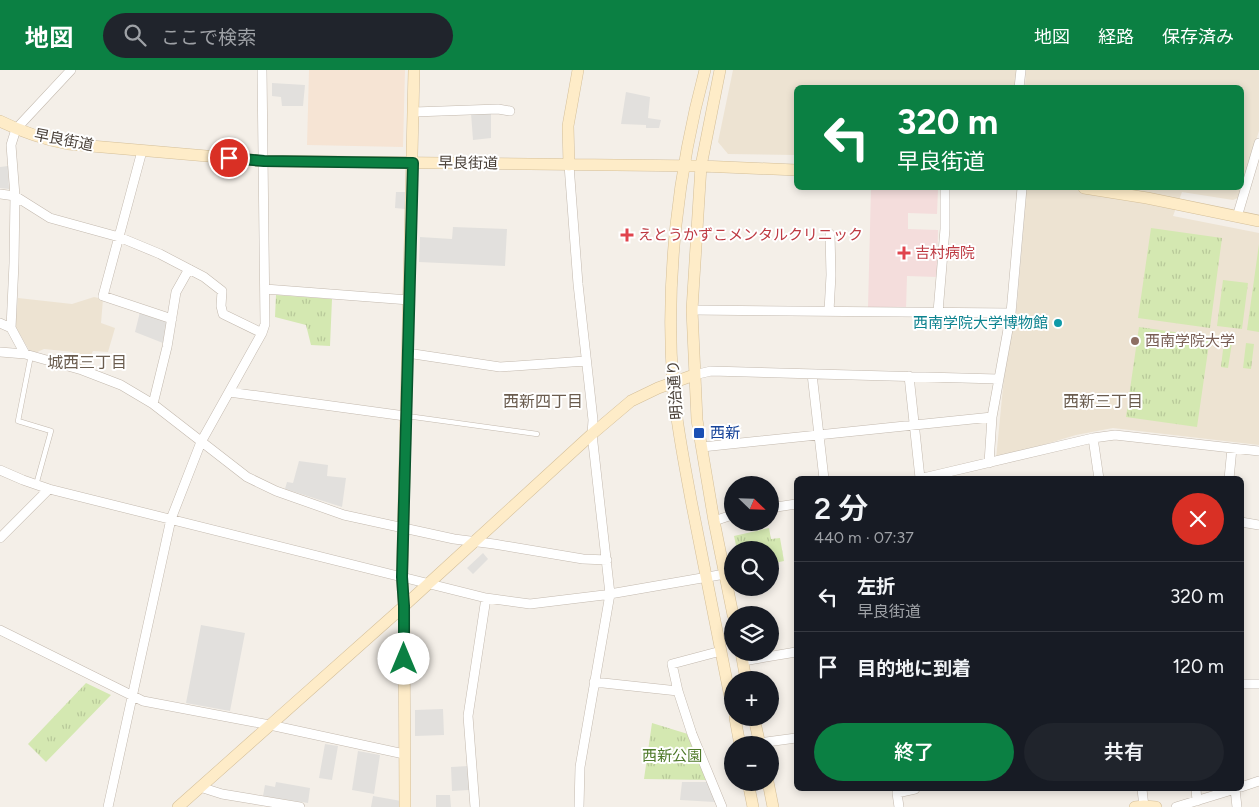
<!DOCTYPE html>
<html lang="ja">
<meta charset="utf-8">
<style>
body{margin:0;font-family:Figtree,"Noto Sans JP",sans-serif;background:#20242c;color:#f1f3f6;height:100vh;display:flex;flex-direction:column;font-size:19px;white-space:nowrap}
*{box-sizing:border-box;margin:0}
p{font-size:16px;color:#9ea1a6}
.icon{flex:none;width:28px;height:28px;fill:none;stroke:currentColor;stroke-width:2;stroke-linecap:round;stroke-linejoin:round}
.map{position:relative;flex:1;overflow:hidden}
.side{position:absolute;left:794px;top:406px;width:450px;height:315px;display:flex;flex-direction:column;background:#171b24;border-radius:8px;box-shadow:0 2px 8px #0003}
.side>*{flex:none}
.hud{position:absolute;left:794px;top:15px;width:450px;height:105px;border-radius:8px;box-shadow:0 2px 8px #0003;background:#0b8043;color:#fff;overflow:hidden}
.needle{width:32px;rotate:113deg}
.fabs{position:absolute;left:724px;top:406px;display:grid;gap:10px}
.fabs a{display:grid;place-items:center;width:55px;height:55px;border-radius:50%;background:#171b24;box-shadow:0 2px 8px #0003;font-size:25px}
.pin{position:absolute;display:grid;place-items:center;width:42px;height:42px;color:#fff;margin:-21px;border:2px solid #fff;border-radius:50%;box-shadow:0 1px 5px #0007}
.me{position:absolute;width:55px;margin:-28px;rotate:0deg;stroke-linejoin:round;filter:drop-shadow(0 0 4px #0008)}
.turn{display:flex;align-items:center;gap:18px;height:105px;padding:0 20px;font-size:22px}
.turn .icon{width:65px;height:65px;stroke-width:2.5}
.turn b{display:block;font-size:35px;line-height:42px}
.round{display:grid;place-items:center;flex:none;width:52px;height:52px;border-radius:26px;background:#20242c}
.overview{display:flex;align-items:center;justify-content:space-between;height:85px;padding:0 20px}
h1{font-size:30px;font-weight:600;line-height:38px}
.primary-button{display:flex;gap:10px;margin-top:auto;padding:10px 20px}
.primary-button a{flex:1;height:58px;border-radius:30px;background:#0b8043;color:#fff;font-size:20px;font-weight:600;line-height:58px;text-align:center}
.primary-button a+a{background:#20242c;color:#f1f3f6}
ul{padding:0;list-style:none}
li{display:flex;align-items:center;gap:15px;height:70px;padding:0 20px;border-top:1px solid #363941}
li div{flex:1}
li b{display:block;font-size:19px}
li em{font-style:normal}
header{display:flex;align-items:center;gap:30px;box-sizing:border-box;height:70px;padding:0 25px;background:#0b8043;color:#fff}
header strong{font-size:24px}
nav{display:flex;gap:28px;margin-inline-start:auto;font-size:18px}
.search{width:350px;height:45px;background:#20242c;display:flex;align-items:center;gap:12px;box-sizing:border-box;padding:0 18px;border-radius:28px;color:#9ea1a6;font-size:19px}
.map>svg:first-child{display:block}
.commercial{fill:#f6e4d4}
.education{fill:#ede3d2}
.medical{fill:#f4dddc}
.grass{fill:url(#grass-tufts)}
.parking{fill:#e2e0dd}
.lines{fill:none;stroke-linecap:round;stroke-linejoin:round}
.lane-casing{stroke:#c3b9ae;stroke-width:5.5}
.street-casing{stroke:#c3b9ae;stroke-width:10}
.secondary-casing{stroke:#d4bf99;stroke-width:12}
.lane{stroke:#fff;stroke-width:4.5}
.street{stroke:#fff;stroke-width:9}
.secondary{stroke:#feecc8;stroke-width:11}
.route-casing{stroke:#07532c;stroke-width:12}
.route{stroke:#0b8043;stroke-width:9}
.health-dot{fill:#e0444e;stroke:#fff;stroke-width:2}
.culture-dot{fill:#0f9aa8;stroke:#fff;stroke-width:2}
.education-dot{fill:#8d6e63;stroke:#fff;stroke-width:2}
.transit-dot{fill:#1a4fb4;stroke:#fff;stroke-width:2}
.labels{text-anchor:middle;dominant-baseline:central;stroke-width:4;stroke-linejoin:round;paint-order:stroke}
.street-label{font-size:15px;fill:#483f37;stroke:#fff}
.health-label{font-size:15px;fill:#be3a42;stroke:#fff;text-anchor:start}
.culture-label{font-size:15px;fill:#0d838f;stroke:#fff;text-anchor:end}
.education-label{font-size:15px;fill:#785e54;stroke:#fff;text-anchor:start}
.transit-label{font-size:15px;fill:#164399;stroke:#fff;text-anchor:start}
.park-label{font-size:15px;fill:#4f7a2a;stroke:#fff}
.neighbourhood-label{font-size:16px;fill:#6a5c4e;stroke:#fff}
</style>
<header>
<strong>地図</strong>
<div class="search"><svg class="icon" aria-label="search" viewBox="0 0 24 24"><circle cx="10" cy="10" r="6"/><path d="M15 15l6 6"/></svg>ここで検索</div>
<nav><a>地図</a><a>経路</a><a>保存済み</a></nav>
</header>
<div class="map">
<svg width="1259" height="737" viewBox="0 0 1259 737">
<defs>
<pattern id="grass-tufts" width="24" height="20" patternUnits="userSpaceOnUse" patternTransform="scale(1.25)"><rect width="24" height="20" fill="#d4e8b1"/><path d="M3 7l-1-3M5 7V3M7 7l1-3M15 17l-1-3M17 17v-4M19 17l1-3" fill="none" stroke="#b8c899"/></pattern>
</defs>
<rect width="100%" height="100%" fill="#f4efe8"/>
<path class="commercial" d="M309,0H405L403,77L307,75Z"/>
<path class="education" d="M733,0H1017L1016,17L796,18V85L728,84L718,72Z
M1026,0H1259V61L1241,117V18L1025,17Z
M1025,118H1241L1238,128L1233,130L1182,122L1173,146L1259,163V375L1113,358L1076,365L996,389L1004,307L1017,235L1026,125Z
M94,227L103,229L101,253L115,258L108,282L93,281L85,297L71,293L73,282L44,279L35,283L29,280L15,256L18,228L72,234Z"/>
<path class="medical" d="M871,118L938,119L937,144L908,143V159L938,160L937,207L907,206L906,239L868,238Z"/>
<path class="grass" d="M1151,158L1222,168L1210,258L1138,248Z
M1259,174V262L1247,260Z
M1223,210L1248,213L1242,259L1217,256Z
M276,225L332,229L330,276L311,275L306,255L275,247Z
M1139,257L1210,267L1197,357L1126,347Z
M1224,271L1232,273L1228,298L1221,297Z
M1246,273L1254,274L1251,299L1243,298Z
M769,458L771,469L780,468L784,491L770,494V480H737L734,466Z
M86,613L111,625L46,692L28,674Z
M652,653L691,665L709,710L644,709Z"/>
<path class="parking" d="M272,13L305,15L303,36H282L281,27L272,26Z
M626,22L650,27L648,48L661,50L659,58H646V55L621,54Z
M471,43L491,44V68L473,70Z
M8,96L9,119L0,118V97Z
M396,122H406L405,139L395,138Z
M453,157L507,159L505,196L419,192L420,167L452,169Z
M140,242L167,250L163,273L135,262Z
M299,391L328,395L327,406L346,408L342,437L285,419L287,412L293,413Z
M483,483L488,489L473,504L467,498Z
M201,555L245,563L230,641L186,633Z
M443,639L444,665L415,666V640Z
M325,674L338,676L332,710L319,708Z
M358,681L380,685L374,724L352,720Z
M469,696V720L452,721L451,697Z
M276,712L310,718L308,733L263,726L265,715L275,717Z
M682,712H708L715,732L680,730Z
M436,725H450L451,737H436Z
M373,726L401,731V737H371Z"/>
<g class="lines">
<defs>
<path id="lane" d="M31,285L18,351L51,361L36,415
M407,346L537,364"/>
<path id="street" d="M1019,18L1021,0
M414,42L498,39L510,41
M142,81L103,226L172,249
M569,95L578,214L593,350L592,364L610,524L580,697L579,737
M0,124L15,126L50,148L119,167L160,184L204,207L222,221L221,236L223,244L262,263
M1237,147L1259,73
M265,219L409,230
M692,240L1011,243
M829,241L831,205L830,164
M938,242L945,159V118
M0,253L11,258
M0,282L25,284L82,300L121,315L153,334L247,407L276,421L344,445L454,469L494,474L583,489L607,490
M407,283L500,297L586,291
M25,284L11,258L14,193L15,126L11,75L16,59L71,0
M812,304L824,409
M694,305L711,301L998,309
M909,306L920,408
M229,322L405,346
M153,334L167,277L176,222L189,199
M1093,368L1099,409
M702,377L992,347
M989,393L992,347L1011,243L1022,118
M0,400L23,410L49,419L486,528L530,534L604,525L725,504
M919,409L1093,368L1115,365L1259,381
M1229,409L1232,378
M770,438L796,434
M714,451L732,445
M1241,452L1259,455
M0,468L49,419
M0,560L143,631L270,655L404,684
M743,591L796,582
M594,612L678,621L692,664L722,737
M1241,614H1259
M678,621L672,594L721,581
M759,673L796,668
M200,717L222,724L300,737
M1241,717L1259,711
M1142,719L1144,737
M1196,719L1197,731
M1235,719L1237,737
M108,737L171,449L201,372L262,263L265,254L262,0
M475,737L468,646L486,528
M899,737L897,723L915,719
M1176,737L1235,719"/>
<path id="secondary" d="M705,0C678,100 665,211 673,314C676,353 684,391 691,430C704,499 718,568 732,637
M720,0L701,96L692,240L697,350L714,451L733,545
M0,51C22,62 44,69 68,74L264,91L701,96L796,100
M569,95L568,56L578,0
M1084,118L1147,128L1259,151
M741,582L746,610
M735,648L740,675
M754,648L760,675
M748,712L753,737
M768,712L773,737
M178,737L404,536L592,364L631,331L658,318L694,305
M405,737L404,536L402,507L414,0
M1135,737L1144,736L1156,737"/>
</defs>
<use href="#lane" class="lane-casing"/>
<use href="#street" class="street-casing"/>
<use href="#secondary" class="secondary-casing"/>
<use href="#lane" class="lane"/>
<use href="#street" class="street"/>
<use href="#secondary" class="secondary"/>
</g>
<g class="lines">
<defs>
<path id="route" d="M229,88L264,91L413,93L402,507L404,536V589"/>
</defs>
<use href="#route" class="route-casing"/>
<use href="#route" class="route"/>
</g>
<g class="health-dot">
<path d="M624.5 157.5h5v5h5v5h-5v5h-5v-5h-5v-5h5z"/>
<path d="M901.5 175.5h5v5h5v5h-5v5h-5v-5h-5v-5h5z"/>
</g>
<circle class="culture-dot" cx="1058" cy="253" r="5"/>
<circle class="education-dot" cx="1135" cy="271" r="5"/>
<rect class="transit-dot" x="693" y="357" width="12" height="12" rx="2.5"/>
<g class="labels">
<g class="street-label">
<text transform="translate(64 70) rotate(11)">早良街道</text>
<text transform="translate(468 93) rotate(1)">早良街道</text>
<text transform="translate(675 320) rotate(-94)">明治通り</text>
</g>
<g class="health-label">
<text x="638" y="165">えとうかずこメンタルクリニック</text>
<text x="915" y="183">吉村病院</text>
</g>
<g class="culture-label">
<text x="1048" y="253">西南学院大学博物館</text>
</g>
<g class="education-label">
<text x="1145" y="271">西南学院大学</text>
</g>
<g class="transit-label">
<text x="710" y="363">西新</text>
</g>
<g class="park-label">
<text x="672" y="686">西新公園</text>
</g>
<g class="neighbourhood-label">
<text x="87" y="292">城西三丁目</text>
<text x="543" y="331">西新四丁目</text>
<text x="1103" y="331">西新三丁目</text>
</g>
</g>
</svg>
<div class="fabs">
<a><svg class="needle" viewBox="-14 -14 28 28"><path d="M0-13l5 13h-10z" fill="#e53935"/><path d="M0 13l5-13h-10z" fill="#9ea1a6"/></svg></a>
<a><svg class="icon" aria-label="search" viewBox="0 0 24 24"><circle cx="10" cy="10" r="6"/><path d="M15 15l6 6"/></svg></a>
<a><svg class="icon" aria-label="layers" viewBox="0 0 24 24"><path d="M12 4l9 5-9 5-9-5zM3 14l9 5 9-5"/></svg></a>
<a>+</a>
<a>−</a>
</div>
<div class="pin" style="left:229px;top:88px;background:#d93025"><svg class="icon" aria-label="arrive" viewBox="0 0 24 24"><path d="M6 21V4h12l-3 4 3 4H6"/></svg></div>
<svg class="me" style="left:404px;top:589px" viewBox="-20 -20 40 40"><circle r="19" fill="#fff"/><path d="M0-13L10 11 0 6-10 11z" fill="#0b8043"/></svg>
<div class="hud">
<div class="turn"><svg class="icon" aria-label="left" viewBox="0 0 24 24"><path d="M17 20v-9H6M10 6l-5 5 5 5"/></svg><div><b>320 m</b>早良街道</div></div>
</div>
<section class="side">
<div class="overview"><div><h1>2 分</h1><p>440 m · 07:37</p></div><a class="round" style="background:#d93025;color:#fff"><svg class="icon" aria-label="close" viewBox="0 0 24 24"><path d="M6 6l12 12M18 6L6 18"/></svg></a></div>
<ul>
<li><svg class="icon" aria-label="left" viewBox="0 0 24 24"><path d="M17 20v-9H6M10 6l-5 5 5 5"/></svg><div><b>左折</b><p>早良街道</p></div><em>320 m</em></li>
<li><svg class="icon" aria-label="arrive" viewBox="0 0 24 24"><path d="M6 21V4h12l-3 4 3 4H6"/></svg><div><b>目的地に到着</b></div><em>120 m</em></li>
</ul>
<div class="primary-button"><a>終了</a><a>共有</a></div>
</section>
</div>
